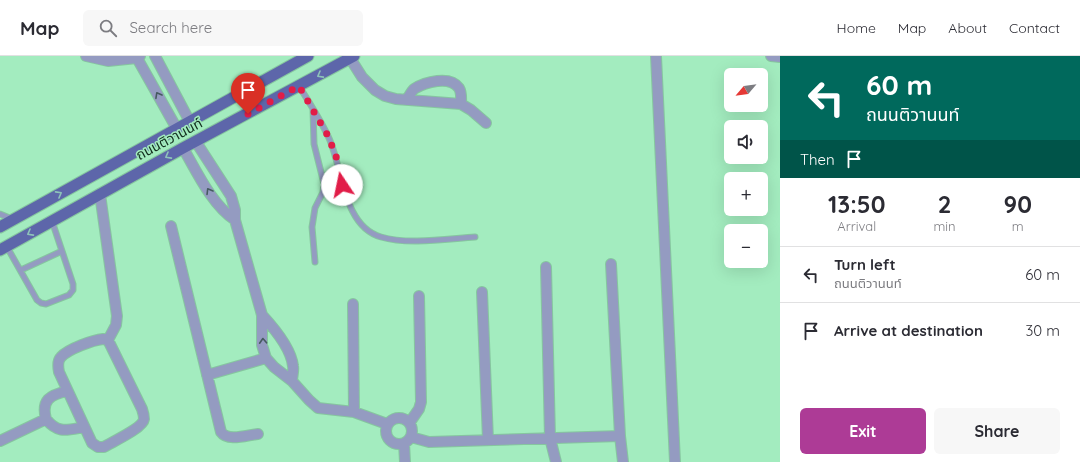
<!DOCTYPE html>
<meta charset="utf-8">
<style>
body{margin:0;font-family:Quicksand,"Noto Sans Thai",sans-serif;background:#f7f7f7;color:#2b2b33;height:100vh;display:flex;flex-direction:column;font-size:15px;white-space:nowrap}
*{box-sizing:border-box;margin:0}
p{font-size:13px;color:#7c7c81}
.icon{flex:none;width:22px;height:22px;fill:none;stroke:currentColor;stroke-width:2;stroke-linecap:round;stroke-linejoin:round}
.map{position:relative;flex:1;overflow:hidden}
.drawer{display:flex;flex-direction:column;background:#fff;width:300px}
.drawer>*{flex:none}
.banner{background:#00695c;color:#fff;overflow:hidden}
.needle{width:26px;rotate:241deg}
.tools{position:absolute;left:724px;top:12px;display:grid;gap:8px}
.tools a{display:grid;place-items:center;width:44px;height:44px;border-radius:6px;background:#fff;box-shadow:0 4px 16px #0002;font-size:20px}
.pin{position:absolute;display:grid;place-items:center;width:34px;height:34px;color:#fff;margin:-41px -17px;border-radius:50% 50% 50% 0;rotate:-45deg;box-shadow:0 0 4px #0007}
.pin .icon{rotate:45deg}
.me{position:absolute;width:44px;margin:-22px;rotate:349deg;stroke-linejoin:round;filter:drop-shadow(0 0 3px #0008)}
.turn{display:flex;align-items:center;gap:14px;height:84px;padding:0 20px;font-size:18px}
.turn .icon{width:52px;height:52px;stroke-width:2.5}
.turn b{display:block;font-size:28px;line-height:34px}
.then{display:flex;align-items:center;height:38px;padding:0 20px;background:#0003;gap:8px;font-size:15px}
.eta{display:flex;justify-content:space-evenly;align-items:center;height:68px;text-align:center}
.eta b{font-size:24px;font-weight:700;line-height:28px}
.cta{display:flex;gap:8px;margin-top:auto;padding:8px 20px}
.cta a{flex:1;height:46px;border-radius:6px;background:#ad3b96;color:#fff;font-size:16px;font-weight:700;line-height:46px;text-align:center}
.cta a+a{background:#f7f7f7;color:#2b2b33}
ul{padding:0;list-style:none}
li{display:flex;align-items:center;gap:12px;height:56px;padding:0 20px;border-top:1px solid #e1e1e2}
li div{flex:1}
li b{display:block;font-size:15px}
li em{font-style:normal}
header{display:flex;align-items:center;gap:24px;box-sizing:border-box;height:56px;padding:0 20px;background:#fff;border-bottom:1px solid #e1e1e2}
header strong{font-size:19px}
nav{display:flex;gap:22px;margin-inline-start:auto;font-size:14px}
.search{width:280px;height:36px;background:#f7f7f7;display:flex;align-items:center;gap:10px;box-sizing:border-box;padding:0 14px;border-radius:6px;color:#7c7c81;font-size:15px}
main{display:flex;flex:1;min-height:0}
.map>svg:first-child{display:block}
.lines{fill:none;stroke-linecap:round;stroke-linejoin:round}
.service-casing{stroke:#86c69f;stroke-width:7}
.minor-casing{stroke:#86c69f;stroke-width:12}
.primary-casing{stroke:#86c69f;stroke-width:13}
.service{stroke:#949bc1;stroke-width:5}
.minor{stroke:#949bc1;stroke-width:10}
.primary{stroke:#5d66aa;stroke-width:11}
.oneway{stroke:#8ec4b9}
.oneway2{stroke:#465b60}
.route{stroke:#e11d48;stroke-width:7;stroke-dasharray:0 12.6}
.labels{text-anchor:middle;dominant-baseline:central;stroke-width:3;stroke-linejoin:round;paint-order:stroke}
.street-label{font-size:14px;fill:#12301f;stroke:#a3ecbf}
</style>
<header>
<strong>Map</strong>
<div class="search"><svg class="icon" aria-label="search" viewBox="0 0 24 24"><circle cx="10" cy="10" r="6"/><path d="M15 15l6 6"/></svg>Search here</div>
<nav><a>Home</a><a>Map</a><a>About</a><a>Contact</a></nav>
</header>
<main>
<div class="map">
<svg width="780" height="406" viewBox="0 0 780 406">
<rect width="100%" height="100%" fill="#a3ecbf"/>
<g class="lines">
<defs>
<path id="service" d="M299,30C309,46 320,63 328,80C343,110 342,170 381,181C408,189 446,183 475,181
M313,54L314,88L324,128L323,136L315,152L312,171L315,206
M323,136L342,129
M0,158L12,163
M7,191L37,244L41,247L46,248L69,239L73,234V228L52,165
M21,214L62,195"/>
<path id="minor" d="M86,0L108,5L137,2L140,0
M155,0L190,66
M656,0L675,406
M771,0L780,1
M137,2L177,73
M350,2L362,21L375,34L385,40L396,43L461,48L471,54L486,67
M407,44C409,40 411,36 414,33C425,26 450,19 459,32C462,37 461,43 461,48
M196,86L231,140L235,154V164L262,259V289L266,302L274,311L292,325L309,344L318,352L354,356L387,368
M183,92C197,116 212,149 235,164
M100,138L117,260L116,269L108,284
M171,170L221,376C228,386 247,379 258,378
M611,208L620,380L623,406
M546,211L550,382L556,406
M482,236L488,384
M353,248L354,356
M262,259C274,272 291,292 293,310C294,315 292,320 292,325
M103,283L108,284L142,353C143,356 144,360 144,363C143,372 112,386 104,391H98L92,387L59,316C58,311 57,305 61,301C68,293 93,284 103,283Z
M207,319L266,302
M386 375a13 13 0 1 1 26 0a13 13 0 1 1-26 0Z
M46,363C41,344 50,339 67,335
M410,366L419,353L421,346L419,240
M411,381L429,386L620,380
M0,385L46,363C58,378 67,374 84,371
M404,387L405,406"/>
<path id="primary" d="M0,171L308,0
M0,194L183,92L354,0"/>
</defs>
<use href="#service" class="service-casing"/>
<use href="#minor" class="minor-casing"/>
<use href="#primary" class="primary-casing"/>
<use href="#service" class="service"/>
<use href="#minor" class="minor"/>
<use href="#primary" class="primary"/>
</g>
<defs><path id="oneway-chevron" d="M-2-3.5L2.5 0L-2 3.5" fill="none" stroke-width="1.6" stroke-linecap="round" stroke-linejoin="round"/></defs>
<g class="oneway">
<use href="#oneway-chevron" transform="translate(320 19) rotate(151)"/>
<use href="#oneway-chevron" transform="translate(168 100) rotate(151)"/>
<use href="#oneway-chevron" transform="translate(59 138) rotate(-29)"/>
<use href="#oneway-chevron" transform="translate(30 177) rotate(151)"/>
</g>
<g class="oneway2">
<use href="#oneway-chevron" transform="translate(158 39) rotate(-119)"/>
<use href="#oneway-chevron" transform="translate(209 135) rotate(-121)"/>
<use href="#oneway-chevron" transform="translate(263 285) rotate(-93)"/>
</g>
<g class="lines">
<path class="route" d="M248,58L299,30L328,80L336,100L342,129"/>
</g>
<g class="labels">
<g class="street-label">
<text transform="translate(169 83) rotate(-28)">ถนนติวานนท์</text>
</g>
</g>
</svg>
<div class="tools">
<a><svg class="needle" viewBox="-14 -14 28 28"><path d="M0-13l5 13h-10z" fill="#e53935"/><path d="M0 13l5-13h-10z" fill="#7c7c81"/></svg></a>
<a><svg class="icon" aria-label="sound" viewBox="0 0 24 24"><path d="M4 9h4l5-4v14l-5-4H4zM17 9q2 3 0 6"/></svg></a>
<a>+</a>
<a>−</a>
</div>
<div class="pin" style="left:248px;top:58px;background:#d93025"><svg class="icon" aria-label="arrive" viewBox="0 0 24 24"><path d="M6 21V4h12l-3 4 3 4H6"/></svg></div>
<svg class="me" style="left:342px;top:129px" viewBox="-20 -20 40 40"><circle r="19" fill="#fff"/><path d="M0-13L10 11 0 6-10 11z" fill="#e11d48"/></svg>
</div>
<section class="drawer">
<div class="banner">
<div class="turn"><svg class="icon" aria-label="left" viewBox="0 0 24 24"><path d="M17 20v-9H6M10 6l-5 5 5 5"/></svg><div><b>60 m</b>ถนนติวานนท์</div></div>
<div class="then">Then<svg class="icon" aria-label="arrive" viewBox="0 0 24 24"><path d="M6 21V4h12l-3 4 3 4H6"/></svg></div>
</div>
<div class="eta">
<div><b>13:50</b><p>Arrival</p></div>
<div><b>2</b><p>min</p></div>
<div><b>90</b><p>m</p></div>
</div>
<ul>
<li><svg class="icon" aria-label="left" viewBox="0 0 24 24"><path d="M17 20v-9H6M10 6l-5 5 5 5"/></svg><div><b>Turn left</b><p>ถนนติวานนท์</p></div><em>60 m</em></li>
<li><svg class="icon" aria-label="arrive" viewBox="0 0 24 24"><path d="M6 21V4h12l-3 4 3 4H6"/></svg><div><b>Arrive at destination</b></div><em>30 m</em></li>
</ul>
<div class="cta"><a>Exit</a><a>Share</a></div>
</section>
</main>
